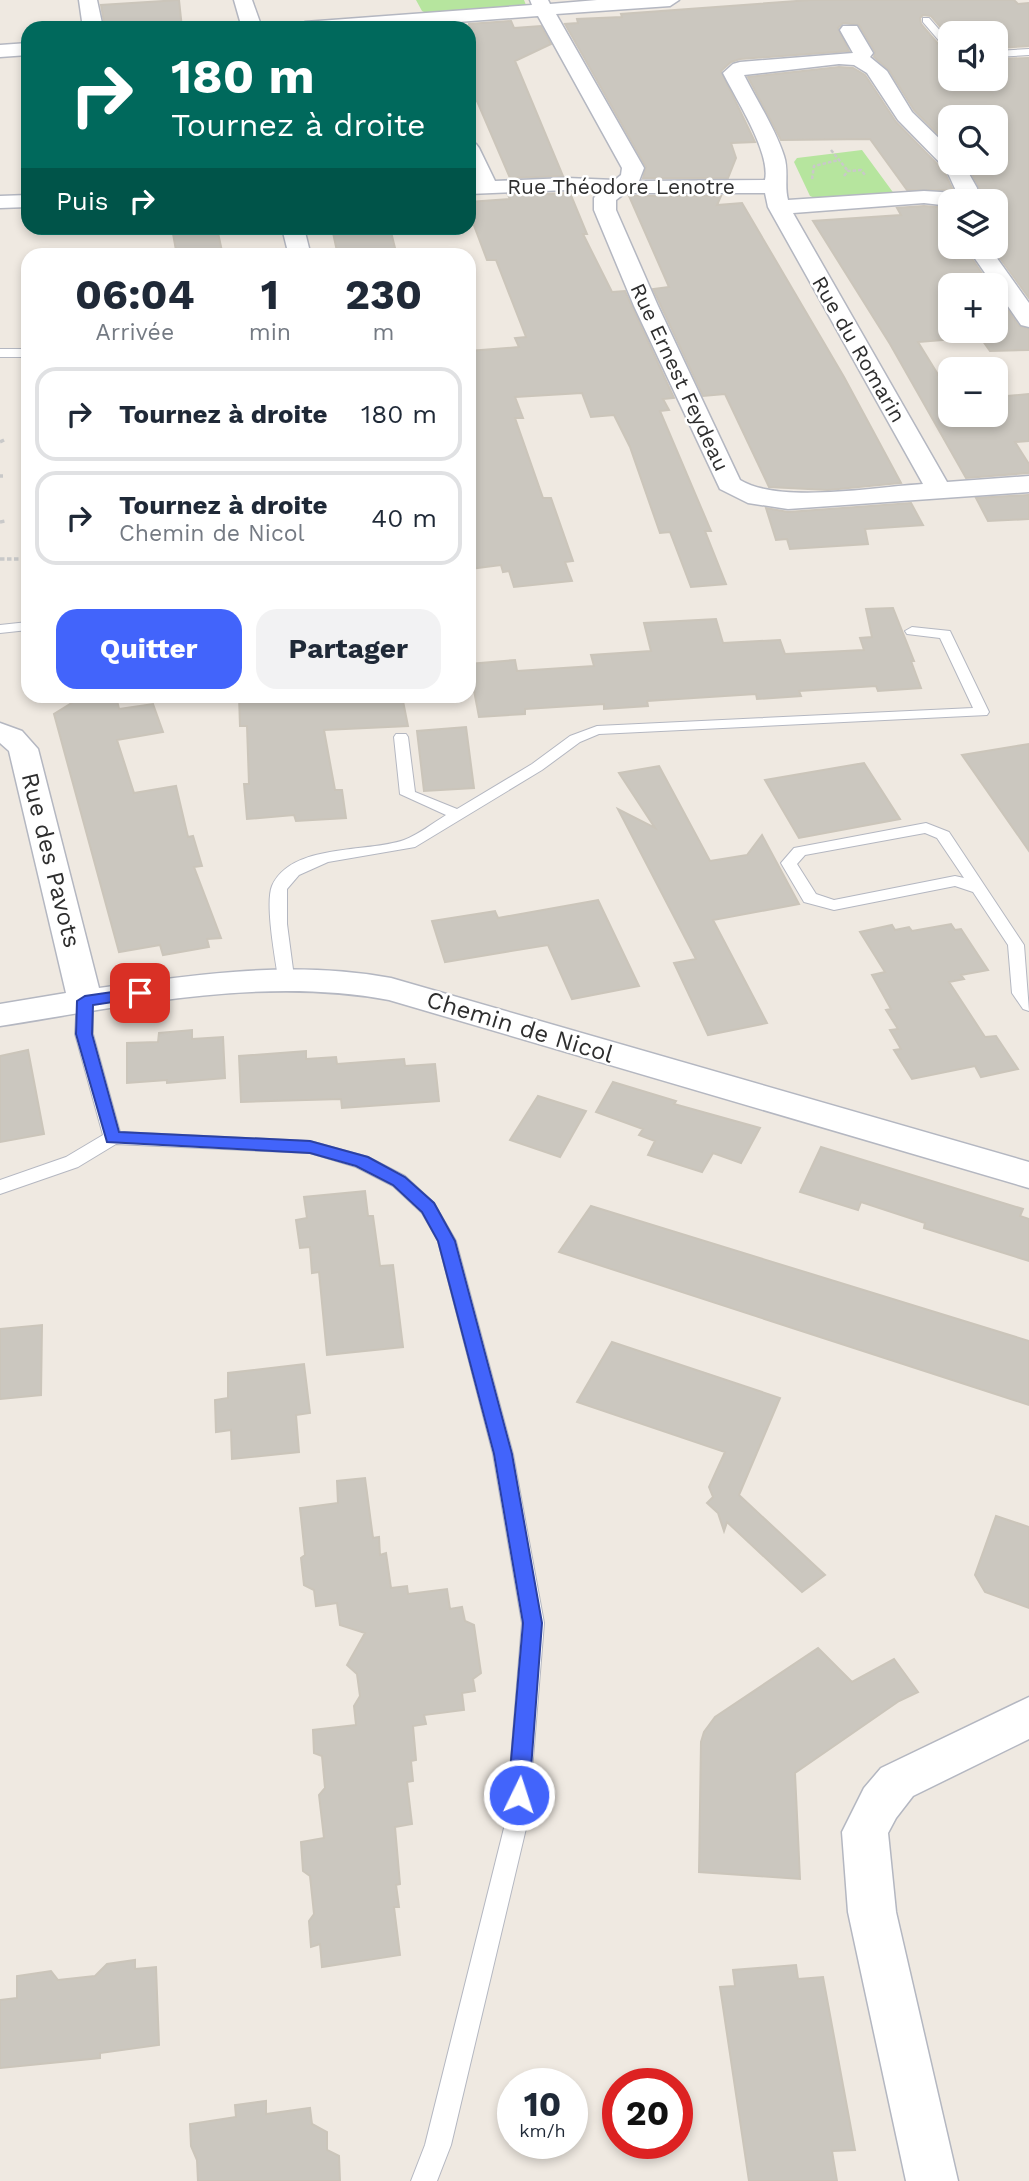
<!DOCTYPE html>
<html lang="fr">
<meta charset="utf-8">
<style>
body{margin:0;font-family:"Work Sans",sans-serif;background:#f2f2f3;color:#1f2937;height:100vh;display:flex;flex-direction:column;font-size:26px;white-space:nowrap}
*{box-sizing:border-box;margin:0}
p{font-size:23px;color:#747a83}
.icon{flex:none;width:38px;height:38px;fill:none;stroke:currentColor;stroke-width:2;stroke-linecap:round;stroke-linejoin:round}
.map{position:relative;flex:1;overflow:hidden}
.sheet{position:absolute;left:21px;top:248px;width:455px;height:455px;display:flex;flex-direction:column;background:#fff;border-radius:21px;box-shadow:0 4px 10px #0003}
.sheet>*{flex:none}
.hud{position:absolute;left:21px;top:21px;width:455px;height:214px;border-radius:21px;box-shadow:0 4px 10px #0003;background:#00695c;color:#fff;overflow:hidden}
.controls{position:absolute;left:938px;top:21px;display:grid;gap:14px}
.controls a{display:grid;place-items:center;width:70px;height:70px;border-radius:14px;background:#fff;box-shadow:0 4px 10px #0003;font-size:35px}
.speed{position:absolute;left:497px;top:2068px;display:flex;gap:14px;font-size:35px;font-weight:700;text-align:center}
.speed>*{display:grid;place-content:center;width:91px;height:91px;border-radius:50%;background:#fff;box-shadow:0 4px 10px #0003;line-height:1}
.speed small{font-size:18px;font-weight:400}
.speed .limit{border:10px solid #d22;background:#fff;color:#111}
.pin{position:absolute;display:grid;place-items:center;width:60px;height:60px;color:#fff;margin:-30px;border-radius:14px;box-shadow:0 4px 10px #0006}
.me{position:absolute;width:77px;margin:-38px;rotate:4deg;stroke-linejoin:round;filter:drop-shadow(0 0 5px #0008)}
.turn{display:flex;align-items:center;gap:24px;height:147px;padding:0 35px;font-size:32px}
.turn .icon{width:91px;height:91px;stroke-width:2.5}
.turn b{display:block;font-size:49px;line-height:60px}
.then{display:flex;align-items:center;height:66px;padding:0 35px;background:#0003;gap:14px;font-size:26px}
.eta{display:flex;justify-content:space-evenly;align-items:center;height:119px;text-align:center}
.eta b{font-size:42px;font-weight:700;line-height:49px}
.button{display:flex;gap:14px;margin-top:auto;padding:14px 35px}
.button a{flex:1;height:80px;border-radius:21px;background:#4264fb;color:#fff;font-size:28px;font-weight:700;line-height:80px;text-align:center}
.button a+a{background:#f2f2f3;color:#1f2937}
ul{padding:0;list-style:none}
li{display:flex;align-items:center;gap:21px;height:94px;margin:0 14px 10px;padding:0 21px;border:4px solid #e0e1e3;border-radius:21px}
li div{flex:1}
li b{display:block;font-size:26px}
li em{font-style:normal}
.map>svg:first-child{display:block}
.green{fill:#b6e59e}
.building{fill:#cbc7bf;stroke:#cbc5ba;stroke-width:2}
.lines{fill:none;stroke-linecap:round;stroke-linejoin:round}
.lane-casing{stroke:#b4b7c1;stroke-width:2}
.street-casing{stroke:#b4b7c1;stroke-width:3}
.path-far1{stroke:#c9c9c9;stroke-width:2.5;stroke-dasharray:3.5 2;stroke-linecap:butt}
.path{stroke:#c9c9c9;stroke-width:3.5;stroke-dasharray:4.5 2.5;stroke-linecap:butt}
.lane{fill:#fff;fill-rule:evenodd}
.street{fill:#fff;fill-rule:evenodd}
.route{fill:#4264fb;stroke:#2b41a3;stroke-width:2}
.labels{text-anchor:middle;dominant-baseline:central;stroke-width:5;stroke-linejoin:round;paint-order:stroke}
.far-street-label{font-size:21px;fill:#2e2e2e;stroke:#fff}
.street-label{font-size:24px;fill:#2e2e2e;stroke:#fff}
</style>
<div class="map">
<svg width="1029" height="2181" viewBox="0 0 1029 2181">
<rect width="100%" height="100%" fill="#efe9e1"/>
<path class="green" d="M416,0H524L526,5L426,13L422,11Z
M862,150L895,195L817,199L810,196L794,162L797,158Z"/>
<path class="building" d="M179,0L182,28H105L101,5Z
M810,0H1014L1018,4L1029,3V46L996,48V33H950V38L931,16L923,15L920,18L921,24L945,52L950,53V79H996V59L1029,58V298L992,247H996V201H982L979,187L966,163H996V117H950V146L914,110L889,70L874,57L875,52L859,25L843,23L838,28L849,51L740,59L731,62L721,71L755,142L731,143L736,158L728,178H643L646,167L565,24L578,23L577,19L622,17L621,14Z
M511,21L514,28L541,26L551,44L515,61L563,176L510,178L477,101H469V24Z
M839,67L853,68L865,75L896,122L944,171L953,190H907L870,139L781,140L748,77Z
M570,193L587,234H583L612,292L625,291L674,398L663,399L669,410L660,411L711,531H705L726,584L691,587L670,532L660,533L630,447L614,415L591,417L582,393L515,397L523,418H515L543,498H551L573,561L565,562L572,581L514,587L509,571L503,572L501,565L469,569V351L519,347L515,338L526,337L496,260H487L469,212V202L510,199L508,195Z
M629,196H721L717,205L742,203L844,377L901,483L828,490L769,487L725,394L703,396L653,289L669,287Z
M924,206L950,208V247H964L990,285H950V331H996V293L1019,326L1029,329V350L990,351L980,337L918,342L950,394V415H996V397L1029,394V441L1015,442L1029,464V473L966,478L890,344L813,221L901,215L897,208Z
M172,228H217L223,256H177Z
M332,228H390L397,256H338Z
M1029,495V519L988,521L976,498Z
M911,503L923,525L865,529L868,544L790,549L787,539L776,540L766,508L788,512Z
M893,608L914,661H911L921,688L878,691L876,686L799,691L801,696L757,699L756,694L647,701L648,706L604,709V704L525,709V714L479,717L469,664L515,660L517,671L594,666L591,655L651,651L644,623L716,619L723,643L780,640L785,654L864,650L860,638L872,637L866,609Z
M104,696H116L119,709L153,704L163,732L117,740L134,793L176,786L188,837L193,836L202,866L194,867L221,938L207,939L209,947L163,955L160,945L119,952L54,714L75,701Z
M239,696H402L408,726L324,730L335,790H342L346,818L296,821L294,815L247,819L244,784H249L247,726H240Z
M466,727L474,788L424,791L417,731Z
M1029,744V851L962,755Z
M864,763L900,819L799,838L765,780Z
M659,766L710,861L747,855L762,835L799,904L713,920L767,1023L708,1035L674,963L696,959L618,809L655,828L619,773Z
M598,900L639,986L572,999L548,945L445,962L432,921L495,911L498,918Z
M951,924L955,930L961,929L988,970L961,975L964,979L949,982L985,1037L996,1036L1018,1069L981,1077L975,1066L912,1079L894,1050L901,1049L890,1030L898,1029L886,1010L891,1009L872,975L885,972L860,932L892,925L895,930L909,927L912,931Z
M192,1030V1039L223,1037L225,1078L167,1083V1080L127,1083V1043L158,1042L159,1033Z
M28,1050L44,1134L0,1142V1056Z
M306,1051V1059L336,1057L337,1064L404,1059L405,1066L435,1064L439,1101L342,1108L341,1099L241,1102L239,1056Z
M613,1082L676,1101L674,1104L760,1128L741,1163L713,1153L702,1172L648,1155L655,1141L639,1135L643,1129L596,1112Z
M538,1096L586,1111L560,1157L510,1140Z
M821,1147L1023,1209L1020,1216L1029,1219V1261L924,1228L925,1223L861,1202L858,1210L800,1192Z
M365,1191L368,1216H373L380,1266L393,1265L403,1347L327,1355L319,1272L312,1273L310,1247L300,1248L296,1220L307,1218L304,1197Z
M591,1206L1029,1341V1405L559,1252Z
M42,1325L41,1395L0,1399V1329Z
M612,1342L780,1398L739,1495L825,1575L802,1592L727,1522L724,1531L718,1513L707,1503L713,1497L709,1487L725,1452L577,1402Z
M304,1364L310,1413L296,1415L299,1452L232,1459L231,1430L216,1432L215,1400L228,1398V1373Z
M365,1478L373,1538L379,1537L380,1555L386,1553L391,1588L407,1586L408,1594L447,1589L450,1609L462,1607L465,1621L474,1625L481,1673L473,1679L475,1691L462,1693L464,1710L424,1715L426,1724L413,1726L416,1760L411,1761L413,1781L407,1782L412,1824L395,1827L400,1884L396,1885L399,1907H394L400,1955L322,1967L320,1944L311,1947L309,1921L314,1914L310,1876L303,1871L301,1842L324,1838L319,1795L325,1788L322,1756L314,1753L313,1730L356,1725L354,1706L360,1696L357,1674L347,1665L365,1633L340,1625L337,1603L316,1606L314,1590L304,1585L301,1558L305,1555L300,1508L338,1503L337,1481Z
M996,1516L1029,1527V1608L985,1592L975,1575Z
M818,1648L852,1682L894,1659L918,1692L899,1701L795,1773L800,1879L699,1872L701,1742L704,1732L715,1717Z
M135,1960V1969L156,1967L159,2045L100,2053V2058L0,2068V2000L17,1998V1976L51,1971L58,1980L95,1976L107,1964Z
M796,1965L798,1979L823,1977L855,2150L832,2151L837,2181H749L720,1987L735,1986L733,1970Z
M266,2101V2114L310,2108L312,2124L327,2132V2150L339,2156L340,2181H198L197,2160L191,2146L190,2124L236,2117L235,2105Z"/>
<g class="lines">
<defs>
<path id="lane" d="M923,18H929L950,42V51L947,50L923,22Z
M1029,49V55L996,57V51Z
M0,349H28V357H0Z
M28,622V630L0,633V625Z
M912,627L950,631L989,712L987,715L599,734L580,742L542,770L415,847L328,862L299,875L287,889V924L294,977L286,982L278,977C275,958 265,903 272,886C291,843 367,853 404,840C418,835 433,823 446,815L400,794L394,737L396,734H406L408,737L415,792L457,809L532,764L570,736L597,726L973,708L940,638L907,634L905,631Z
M926,823L949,832L1024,945L1029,1011L1023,1009L1012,993L1008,945L973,892L955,886L834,910L804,902L781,863L794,848ZM925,833L937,838L964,878L955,876L834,900L816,894L797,864L805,855Z
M85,995L93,1001V1034L120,1132L310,1141L368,1157L405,1176L434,1203L456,1241L513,1454L544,1623L528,1820L451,2145L437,2181H411L425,2145L506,1820L522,1623L493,1454L438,1241L422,1213L393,1186L356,1167L310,1153L116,1144L78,1167L0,1194V1180L66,1157L103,1135L75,1034L77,1001Z"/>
<path id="street" d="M79,0H97L103,28H83Z
M234,0H252L262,28H242Z
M530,0H548L550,4L597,0H679L670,6L556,14L644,168L639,181L765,180C771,153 736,99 723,73L733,64L740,62L853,53L840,30L843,26H857L873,53L870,57L887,71L912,112L950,149V163H963L977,188L980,201H950V206L924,203L793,213L947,482L1029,476V492L788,509L748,503L720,489L634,306L594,210V198L599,192L567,190L469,194V182L474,181L469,171V142L476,144L479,148L495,181L567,178L615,180L621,175L622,168L538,16L379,28H295L305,22L532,5ZM839,64L854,65L867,73L898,120L946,169L957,193L924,191L788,200C784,185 789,171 784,156C775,128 757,101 744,75ZM625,193H765L768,207L923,484C875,487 779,504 740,480L658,306L616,210V200Z
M28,43V55L0,57V45Z
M28,195V207L0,208V196Z
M282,228H304L311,256H289Z
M967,247H989L1029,303V327L1021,325Z
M0,723L22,731L38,749L99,988C197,974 293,960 391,978L1029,1162V1188L389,1000C260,976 127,1006 0,1026V1004L66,993L9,751L0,743Z
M1029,1697V1739L913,1796L896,1818L888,1833L896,1912L958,2181H906L848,1912L842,1832L864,1788L881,1768Z"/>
</defs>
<use href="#lane" class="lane-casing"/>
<use href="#street" class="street-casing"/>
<path class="path-far1" d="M831,150L848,171
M844,176L848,171L861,170L865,175
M812,179L814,166L839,160"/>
<path class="path" d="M0,442L6,439
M0,476H3
M0,522L5,521
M0,559H28"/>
<use href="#lane" class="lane"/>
<use href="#street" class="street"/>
</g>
<path class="route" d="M140,988L148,993L145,997L93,1005L92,1034L119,1132L310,1141L368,1157L405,1177L434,1203L455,1241L512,1454L542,1623L529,1795L526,1802L519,1805L512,1802L508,1795L523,1623L494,1454L438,1241L422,1212L393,1185L356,1166L310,1153L107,1142L76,1034L77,1001L85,996Z"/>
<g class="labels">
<g class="far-street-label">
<text x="621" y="186">Rue Théodore Lenotre</text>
<text transform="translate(859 349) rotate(60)">Rue du Romarin</text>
<text transform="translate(680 377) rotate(65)">Rue Ernest Feydeau</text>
</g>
<g class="street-label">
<text transform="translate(51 860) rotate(76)">Rue des Pavots</text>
<text transform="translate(520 1027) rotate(17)">Chemin de Nicol</text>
</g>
</g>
</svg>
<div class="controls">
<a><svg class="icon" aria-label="sound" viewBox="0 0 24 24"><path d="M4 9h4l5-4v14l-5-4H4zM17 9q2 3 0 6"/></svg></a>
<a><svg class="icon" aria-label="search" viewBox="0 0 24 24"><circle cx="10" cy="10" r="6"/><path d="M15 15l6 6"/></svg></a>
<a><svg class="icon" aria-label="layers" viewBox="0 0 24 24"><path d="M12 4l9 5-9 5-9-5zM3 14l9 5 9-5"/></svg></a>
<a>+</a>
<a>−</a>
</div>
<div class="speed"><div>10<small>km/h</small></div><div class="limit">20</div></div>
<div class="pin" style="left:140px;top:993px;background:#d93025"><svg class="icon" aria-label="arrive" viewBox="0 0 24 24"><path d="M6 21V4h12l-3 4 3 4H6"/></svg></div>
<svg class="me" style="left:519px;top:1795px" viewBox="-20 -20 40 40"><circle r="17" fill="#4264fb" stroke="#fff" stroke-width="3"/><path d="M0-11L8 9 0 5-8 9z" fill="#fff"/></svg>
<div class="hud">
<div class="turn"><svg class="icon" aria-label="right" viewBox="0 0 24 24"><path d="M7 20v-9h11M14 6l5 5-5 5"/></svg><div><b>180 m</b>Tournez à droite</div></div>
<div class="then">Puis<svg class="icon" aria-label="right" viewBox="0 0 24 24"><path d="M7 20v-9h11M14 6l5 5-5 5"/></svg></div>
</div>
<section class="sheet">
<div class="eta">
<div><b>06:04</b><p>Arrivée</p></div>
<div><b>1</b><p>min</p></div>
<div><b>230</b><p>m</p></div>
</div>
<ul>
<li><svg class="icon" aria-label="right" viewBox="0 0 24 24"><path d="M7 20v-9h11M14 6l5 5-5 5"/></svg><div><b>Tournez à droite</b></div><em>180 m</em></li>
<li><svg class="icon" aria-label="right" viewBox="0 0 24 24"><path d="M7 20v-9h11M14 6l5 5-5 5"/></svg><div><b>Tournez à droite</b><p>Chemin de Nicol</p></div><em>40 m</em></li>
</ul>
<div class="button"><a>Quitter</a><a>Partager</a></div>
</section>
</div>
